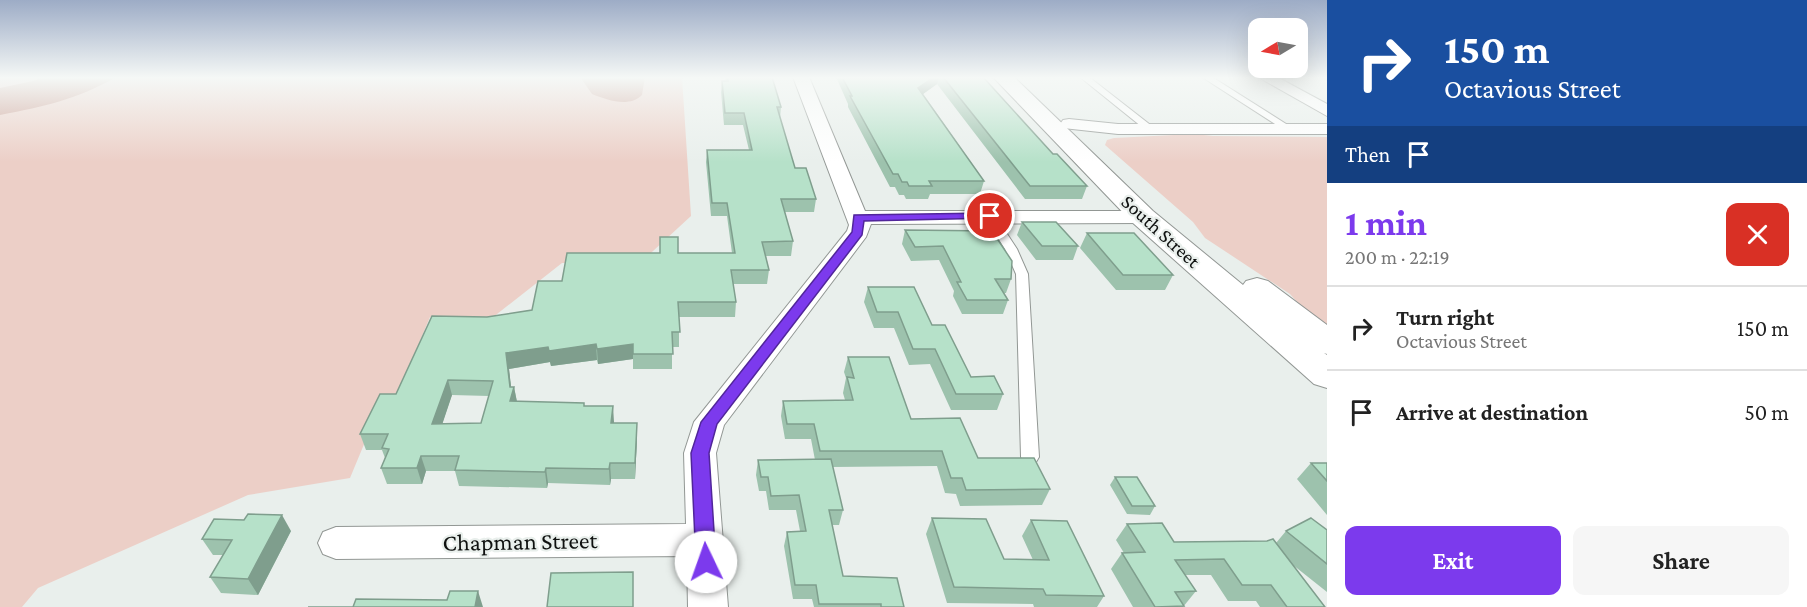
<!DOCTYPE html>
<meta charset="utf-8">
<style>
body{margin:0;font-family:"Crimson Pro",serif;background:#f6f6f6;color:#222;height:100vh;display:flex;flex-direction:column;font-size:22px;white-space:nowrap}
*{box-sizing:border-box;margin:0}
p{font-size:20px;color:#767676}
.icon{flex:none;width:33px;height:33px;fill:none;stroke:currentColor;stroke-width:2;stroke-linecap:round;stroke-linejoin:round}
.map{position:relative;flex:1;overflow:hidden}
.sheet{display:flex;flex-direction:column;background:#fff;width:480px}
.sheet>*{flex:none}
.guide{background:#1a4fa0;color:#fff;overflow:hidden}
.needle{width:39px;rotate:260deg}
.tools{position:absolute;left:1248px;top:18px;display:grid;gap:12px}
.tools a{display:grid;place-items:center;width:60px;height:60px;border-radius:12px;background:#fff;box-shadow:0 6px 24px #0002;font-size:30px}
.pin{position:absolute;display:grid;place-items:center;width:51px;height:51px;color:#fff;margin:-26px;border:3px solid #fff;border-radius:50%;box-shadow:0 2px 6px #0007}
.me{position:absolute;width:66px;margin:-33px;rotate:357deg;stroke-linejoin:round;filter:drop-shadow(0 0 4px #0008)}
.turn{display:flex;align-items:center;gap:21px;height:126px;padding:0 18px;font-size:27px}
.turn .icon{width:78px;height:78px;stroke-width:2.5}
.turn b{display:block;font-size:42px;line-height:51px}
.then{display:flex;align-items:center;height:57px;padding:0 18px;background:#0003;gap:12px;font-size:22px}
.round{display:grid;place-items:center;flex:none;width:63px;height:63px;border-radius:12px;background:#f6f6f6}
.summary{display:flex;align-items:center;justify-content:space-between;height:102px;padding:0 18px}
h1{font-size:36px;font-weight:700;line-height:45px;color:#7c3aed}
.button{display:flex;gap:12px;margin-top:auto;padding:12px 18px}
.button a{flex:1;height:69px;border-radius:12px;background:#7c3aed;color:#fff;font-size:24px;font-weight:700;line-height:69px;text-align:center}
.button a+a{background:#f6f6f6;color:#222}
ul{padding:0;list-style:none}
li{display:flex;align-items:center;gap:18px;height:84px;padding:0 18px;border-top:2px solid #e0e0e0}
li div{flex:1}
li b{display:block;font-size:22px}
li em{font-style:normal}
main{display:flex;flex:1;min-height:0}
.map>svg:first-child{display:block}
.green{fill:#eccfc7}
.water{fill:#cc9f94}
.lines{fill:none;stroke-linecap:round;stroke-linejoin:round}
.service-casing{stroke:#929794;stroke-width:2}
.minor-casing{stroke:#929794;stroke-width:2}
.tertiary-casing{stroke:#929794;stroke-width:2}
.service{fill:#fff;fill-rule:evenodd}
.minor{fill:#fff;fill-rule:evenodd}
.tertiary{fill:#fff;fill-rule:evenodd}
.wall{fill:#9dc2ad;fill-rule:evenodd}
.shaded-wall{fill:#7f9e8d}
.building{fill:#b6e1c9;stroke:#7f9e8d;stroke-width:1.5;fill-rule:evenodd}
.route{fill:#7c3aed;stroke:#51269a;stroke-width:1.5}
.labels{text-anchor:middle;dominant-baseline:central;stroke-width:4.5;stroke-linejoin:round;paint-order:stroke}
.street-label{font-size:20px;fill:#0f1110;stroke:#e9efec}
.near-street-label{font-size:24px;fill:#0f1110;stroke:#e9efec}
</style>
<main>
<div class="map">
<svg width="1327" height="607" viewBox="0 0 1327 607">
<rect width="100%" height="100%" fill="#e9efec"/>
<path class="green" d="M0,77H682L691,216L640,263H562L492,318L430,317L395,401H382L350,478L248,495L38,588L22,607H0Z
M1194,134L1213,136L1327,137V330L1314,321L1290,294L1205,238L1193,222L1105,145L1107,140L1114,138Z"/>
<path class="water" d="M42,77H117C74,100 47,106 0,115V88L33,81Z
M580,77H645L642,95C629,108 607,100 592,94Z"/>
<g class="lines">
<defs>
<path id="service" d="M1080,77H1089L1153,127V131H1147Z
M1202,77H1212L1294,129L1286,131Z
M990,213L994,214L1017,249L1028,274L1039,457L1036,462L1030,464L1024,462L1021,457L1016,274L1005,249L984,216Z"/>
<path id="minor" d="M793,77H809L865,211H1143L1151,212L1154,217L1151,222L1143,223L871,224L866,237L724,425L716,453L728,607H688L687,556L336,559L323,554L318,543L323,532L336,527L686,524L684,453L694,422L847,231L849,225Z
M1258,77H1277L1327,104V116Z
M1069,119L1118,124H1327V134H1118L1063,128L1060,124L1063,120Z"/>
<path id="tertiary" d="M993,77H1014L1153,211L1243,285L1246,281L1257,278L1268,281L1327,325V354L1324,353L1327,355V388L1314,384L1133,223Z"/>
</defs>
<use href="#service" class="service-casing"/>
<use href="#minor" class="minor-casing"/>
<use href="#tertiary" class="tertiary-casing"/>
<use href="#service" class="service"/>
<use href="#minor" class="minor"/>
<use href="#tertiary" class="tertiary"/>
</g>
<path class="wall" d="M725,77H772L781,107L780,118L795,168L816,199L814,212H785L793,241L791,256H766L769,270L767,284H733L736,302L735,317H679V347H672V369H633V359L598,364L597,360L551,366L550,362L509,369L511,387H514L517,402L585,406L614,423L637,438L635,479H611L610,485L548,483L547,488L459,486L455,471H426L422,484H387L381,468L385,458L382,450H366L360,434L396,394L487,317L532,310L562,281L678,253H732L727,216H711L706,162L707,150H749L743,125H724L721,92L722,81H726ZM452,395L489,396L481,423L442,424Z
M836,77H983L1053,154L1087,186L1082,199H1025L937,84L923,94L984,181L980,194H930L928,199H906L904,195H899L895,187H890L848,107V104Z
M1022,222L1078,246L1073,260H1036L1017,235Z
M905,230L992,231L1011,279L1006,293H1004L1008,300L1003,314H962L953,296L954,291L939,260L911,261L902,244Z
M1087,233L1173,275L1165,290H1116L1080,248Z
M868,287L932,325L971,377L1003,394L997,410H951L930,364L909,365L894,328H874L864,302Z
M848,357L911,419L978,458L1050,489L1042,505L960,506L956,494L945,493L937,466L832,467L843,510L839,525H832L843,576L904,607H814L812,599H793L784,546L787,532L800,531L796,510H769L766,491H759L756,475L758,460H815L811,439H785L781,416L783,401L845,400L843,393L846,378L844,372Z
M1311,463H1327V515L1297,479Z
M1115,477L1155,506L1150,515L1127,514L1110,485Z
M932,518L1004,559L1033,560L1022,536L1031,520L1104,596L1097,607H1034L1033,604L947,603L926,534Z
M1127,524L1174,542L1276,543L1286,531L1327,530V592L1293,565L1325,607H1260L1256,601H1228L1211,575H1185L1196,591L1183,607H1133L1111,569L1122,553H1124L1116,540Z
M291,531L258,595L221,593L210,577L223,555H213L202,539Z"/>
<path class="shaded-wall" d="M934,77H939L937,84L916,99L918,88Z
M596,344L597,360L551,366L550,362L509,369L512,395L514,387L517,402L510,401L506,353L548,347Z
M633,344V359L598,364L597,349Z
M448,380L452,395L437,440L432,424Z
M613,406L614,422L612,438L611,423Z
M637,423V438L635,479V463Z
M421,456L426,471L422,484L417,468Z
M610,463L611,479L610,485L609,469Z
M546,468L548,483L547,488L545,472Z
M282,515L291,531L258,595L248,579Z
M478,591L483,607H475Z"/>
<path class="building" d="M727,77H772L781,107H777L795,168H806L816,199H781L793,241L762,242L769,270H731L736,302H678L680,332H672L673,354H633V344L597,349L596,344L549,351L548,347L506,353L510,387H514L510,401L584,403V406H613L611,423H637L635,463H610L609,469L546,468L545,472L455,470L459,456H421L417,468H381L389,449L382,448L388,434H360L380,394H396L432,316L487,317L532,310L538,281H562L567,253H660V237H678V253H735L727,203H712L707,150H752L744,113H725L722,81H728ZM448,380L493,381L481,423L432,424Z
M842,77H934L918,88L984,181H929L932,186H909L907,182H902L898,174H893L850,96H852Z
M943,77H983L1053,154H1057L1087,186H1030Z
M1022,222H1056L1078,246H1042Z
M905,230L992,231L1012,261L1011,279H995L1008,300H967L957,282H961L943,246L915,247Z
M1087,233H1134L1173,275H1123Z
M868,287H914L932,325H945L971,377L994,376L1003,394H956L935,349H913L898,312H877Z
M848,357H889L911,419L960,418L978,458H1034L1050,489L966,490L962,478H951L942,451H820L814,424H787L783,401L853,400L847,377L854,378Z
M831,459L843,510H829L843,576L897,578L904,607H881V604H819L816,585H795L787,532L806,531L799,495L771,496L768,477H761L758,460Z
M1311,463H1327V481Z
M1115,477H1137L1155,506H1132Z
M248,514L282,515L248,579L210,577L232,540L202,539L214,519L244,520Z
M932,518L986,519L1004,559L1049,560L1031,520L1067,521L1104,596L1046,595L1043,589L954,587Z
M1311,518L1327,530V564L1286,531Z
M1162,523L1174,542L1267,541L1273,539L1325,607H1287L1271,585H1242L1224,559L1175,560L1196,591L1175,592L1184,606L1155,607L1122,553L1145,552L1127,524Z
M633,572V607H547L551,573Z
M450,591H478L475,607H308H353L356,599L447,600Z"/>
<linearGradient id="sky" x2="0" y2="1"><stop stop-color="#9dacc6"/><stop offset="0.48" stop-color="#f5f8f6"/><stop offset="1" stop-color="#f5f8f6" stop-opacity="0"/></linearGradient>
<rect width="1327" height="162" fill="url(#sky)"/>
<path class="route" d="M990,213L994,214V218L864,221L862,235L717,424L709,453L716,562L713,569L706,571L699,569L696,562L691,453L701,422L852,232L854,215Z"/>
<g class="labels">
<g class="street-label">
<text transform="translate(1161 231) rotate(42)">South Street</text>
</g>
<g class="near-street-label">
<text transform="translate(520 541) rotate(-1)">Chapman Street</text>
</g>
</g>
</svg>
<div class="tools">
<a><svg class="needle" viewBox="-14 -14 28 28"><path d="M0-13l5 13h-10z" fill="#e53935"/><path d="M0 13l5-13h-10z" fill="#767676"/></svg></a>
</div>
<div class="pin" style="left:990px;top:216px;background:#d93025"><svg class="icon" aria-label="arrive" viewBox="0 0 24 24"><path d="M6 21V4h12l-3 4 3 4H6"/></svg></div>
<svg class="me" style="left:706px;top:562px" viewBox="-20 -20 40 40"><circle r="19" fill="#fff"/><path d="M0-13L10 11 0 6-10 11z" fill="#7c3aed"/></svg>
</div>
<section class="sheet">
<div class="guide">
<div class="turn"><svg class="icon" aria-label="right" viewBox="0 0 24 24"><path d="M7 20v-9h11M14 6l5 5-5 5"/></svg><div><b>150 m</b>Octavious Street</div></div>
<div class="then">Then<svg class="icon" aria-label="arrive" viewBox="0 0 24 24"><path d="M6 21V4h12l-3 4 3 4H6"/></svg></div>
</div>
<div class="summary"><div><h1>1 min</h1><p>200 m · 22:19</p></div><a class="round" style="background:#d93025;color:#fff"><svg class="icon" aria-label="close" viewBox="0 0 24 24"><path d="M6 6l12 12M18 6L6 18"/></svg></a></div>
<ul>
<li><svg class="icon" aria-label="right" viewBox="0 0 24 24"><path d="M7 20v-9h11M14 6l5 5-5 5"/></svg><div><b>Turn right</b><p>Octavious Street</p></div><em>150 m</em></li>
<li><svg class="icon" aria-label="arrive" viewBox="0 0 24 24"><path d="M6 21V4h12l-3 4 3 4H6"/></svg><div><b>Arrive at destination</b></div><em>50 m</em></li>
</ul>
<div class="button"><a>Exit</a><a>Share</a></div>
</section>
</main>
